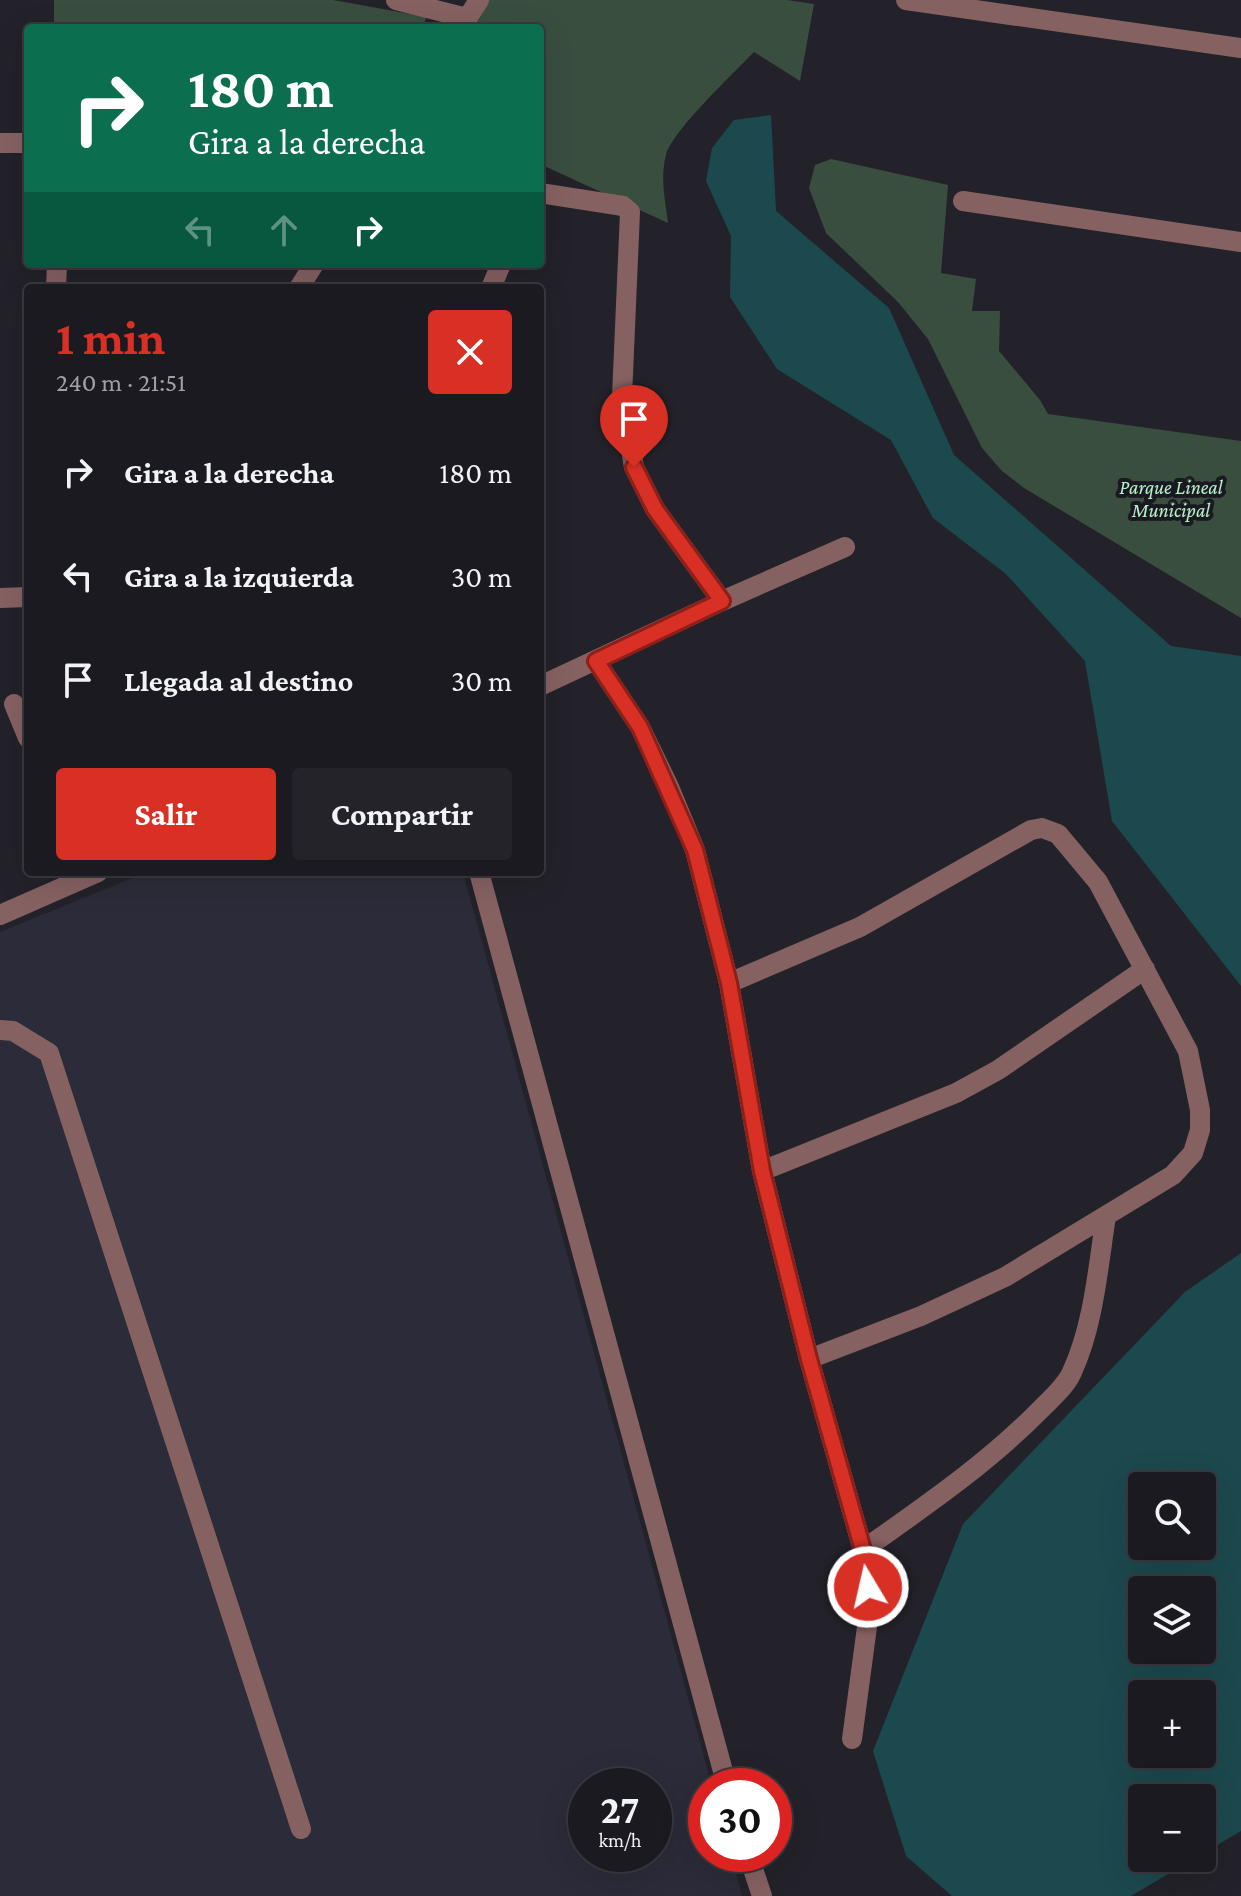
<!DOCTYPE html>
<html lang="es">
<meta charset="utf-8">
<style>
body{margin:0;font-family:"Crimson Pro",serif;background:#232329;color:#f1f3f6;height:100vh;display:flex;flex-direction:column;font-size:30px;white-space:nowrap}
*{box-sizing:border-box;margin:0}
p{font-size:26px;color:#9fa1a5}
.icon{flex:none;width:44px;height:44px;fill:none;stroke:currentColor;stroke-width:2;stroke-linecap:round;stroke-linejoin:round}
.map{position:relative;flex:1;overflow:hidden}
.drawer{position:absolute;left:24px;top:284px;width:520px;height:592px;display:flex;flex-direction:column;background:#1a1a20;border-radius:8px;box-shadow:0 8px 32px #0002,0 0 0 2px #38383e}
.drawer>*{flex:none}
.top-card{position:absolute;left:24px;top:24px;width:520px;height:244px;border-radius:8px;box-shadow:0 8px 32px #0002,0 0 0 2px #38383e;background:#0b6e4f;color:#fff;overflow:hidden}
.controls{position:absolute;left:1128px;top:1472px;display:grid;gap:16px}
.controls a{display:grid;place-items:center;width:88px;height:88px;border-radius:8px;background:#1a1a20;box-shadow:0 8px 32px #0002,0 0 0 2px #38383e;font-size:40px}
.speed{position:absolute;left:568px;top:1768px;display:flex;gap:16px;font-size:40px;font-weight:700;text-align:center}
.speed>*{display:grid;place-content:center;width:104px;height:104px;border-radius:50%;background:#1a1a20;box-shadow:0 8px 32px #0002,0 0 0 2px #38383e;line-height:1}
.speed small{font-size:20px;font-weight:400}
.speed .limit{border:12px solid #d22;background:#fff;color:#111}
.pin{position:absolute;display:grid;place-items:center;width:68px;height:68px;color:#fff;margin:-82px -34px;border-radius:50% 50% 50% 0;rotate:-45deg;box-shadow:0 0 8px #0007}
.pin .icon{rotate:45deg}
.me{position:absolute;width:88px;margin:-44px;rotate:351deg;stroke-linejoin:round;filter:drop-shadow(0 0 6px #0008)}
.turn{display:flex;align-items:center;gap:28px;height:168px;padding:0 32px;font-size:36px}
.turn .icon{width:104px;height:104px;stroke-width:2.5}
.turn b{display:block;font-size:56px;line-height:68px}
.lanes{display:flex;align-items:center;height:76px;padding:0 32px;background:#0003;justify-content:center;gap:40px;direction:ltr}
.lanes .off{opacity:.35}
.round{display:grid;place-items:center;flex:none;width:84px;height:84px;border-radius:8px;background:#232329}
.headline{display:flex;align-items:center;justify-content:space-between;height:136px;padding:0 32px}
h1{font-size:48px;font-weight:700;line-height:60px;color:#d93025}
.cta{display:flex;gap:16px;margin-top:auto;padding:16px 32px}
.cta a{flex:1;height:92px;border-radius:8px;background:#d93025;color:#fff;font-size:32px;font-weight:700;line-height:92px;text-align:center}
.cta a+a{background:#232329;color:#f1f3f6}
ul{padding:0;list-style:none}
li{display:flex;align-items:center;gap:24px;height:104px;padding:0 32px}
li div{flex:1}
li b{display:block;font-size:30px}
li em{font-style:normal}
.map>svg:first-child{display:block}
.built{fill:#2c2b39;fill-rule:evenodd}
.green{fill:#3a4e40}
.water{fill:#1c494e;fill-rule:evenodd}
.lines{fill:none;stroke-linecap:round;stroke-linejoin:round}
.service{stroke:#866162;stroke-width:20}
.minor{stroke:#866162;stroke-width:20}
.route-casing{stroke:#8d1f18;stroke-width:20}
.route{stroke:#d93025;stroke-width:14}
.labels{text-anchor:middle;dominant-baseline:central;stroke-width:8;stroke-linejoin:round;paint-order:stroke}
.park-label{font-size:20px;font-style:italic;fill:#b8f1ca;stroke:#1a1921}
</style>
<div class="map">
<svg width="1241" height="1896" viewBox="0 0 1241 1896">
<rect width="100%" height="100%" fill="#23222a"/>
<path class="built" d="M147,872H463L712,1786H706V1854H731L742,1896H0V932ZM586,1786H654V1854H586Z"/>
<path class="green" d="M54,0H333L427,17L421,28H54Z
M489,0H787L814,4L800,81L754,52C734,73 672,131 666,155C660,178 665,200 668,223L540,164V28H472Z
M831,159L948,185L941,273L976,279L972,311H1000L999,351L1040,400L1048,414L1241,441V618L1024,488L1002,471L982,448L928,339L898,302L826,233L809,188L815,165Z"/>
<path class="water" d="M771,115L776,211L889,308L954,455L1171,646L1241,656V986L1112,821L1085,661L1006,574L933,518L891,440L777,369L730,297L731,236L706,181L712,148L734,120Z
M1241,1253V1831L1202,1854V1798H1142V1858H1195L1131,1896H952L906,1856L873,1751L963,1524L1185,1292ZM1142,1486H1202V1546H1142ZM1142,1590H1202V1650H1142ZM1142,1694H1202V1754H1142Z"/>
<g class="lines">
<path class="service" d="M0,1030L13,1031L49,1053L301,1829"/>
<path class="minor" d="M396,0L467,18
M906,0L1241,48
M461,28L479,0
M0,143H28
M540,193L623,206L630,212L622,397L634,467L655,509L722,601
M963,201L1241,242
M56,288L57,264
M299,288L314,264
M491,288L501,264
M0,598L28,597
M596,661L640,727L669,787L695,850L729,983L762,1171L809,1359L863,1550L869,1612L852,1739
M540,686L722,601L845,547
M14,704L28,738
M479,872L727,1786
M0,915L98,872
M729,983L860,927L1031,830L1042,828L1058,834L1098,882L1188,1051L1200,1110V1130L1193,1153L1173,1175L1005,1277L921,1316L809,1359
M762,1171L956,1093L998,1070L1145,969
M863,1550C925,1506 987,1464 1041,1409C1052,1398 1066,1386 1072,1372C1094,1324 1098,1267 1106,1216
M748,1854L762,1896"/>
</g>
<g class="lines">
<defs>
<path id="route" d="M634,467L655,509L722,601L596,661L640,727L695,850L729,983L762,1171L809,1359L863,1550L868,1587"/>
</defs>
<use href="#route" class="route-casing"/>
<use href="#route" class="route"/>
</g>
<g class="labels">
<g class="park-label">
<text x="1171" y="487">Parque Lineal<tspan x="1171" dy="23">Municipal</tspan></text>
</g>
</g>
</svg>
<div class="controls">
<a><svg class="icon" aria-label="search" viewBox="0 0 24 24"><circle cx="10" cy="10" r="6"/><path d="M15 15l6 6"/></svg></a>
<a><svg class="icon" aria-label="layers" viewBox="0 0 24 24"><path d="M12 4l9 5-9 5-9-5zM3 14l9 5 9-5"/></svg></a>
<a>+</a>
<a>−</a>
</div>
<div class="speed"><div>27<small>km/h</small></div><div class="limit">30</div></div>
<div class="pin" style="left:634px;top:467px;background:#d93025"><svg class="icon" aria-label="arrive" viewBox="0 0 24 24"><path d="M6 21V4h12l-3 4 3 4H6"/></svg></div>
<svg class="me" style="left:868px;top:1587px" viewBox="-20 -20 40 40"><circle r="17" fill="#d93025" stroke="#fff" stroke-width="3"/><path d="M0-11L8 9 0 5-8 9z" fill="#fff"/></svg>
<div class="top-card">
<div class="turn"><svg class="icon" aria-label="right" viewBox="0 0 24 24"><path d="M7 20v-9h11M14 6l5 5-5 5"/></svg><div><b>180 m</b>Gira a la derecha</div></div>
<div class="lanes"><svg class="icon off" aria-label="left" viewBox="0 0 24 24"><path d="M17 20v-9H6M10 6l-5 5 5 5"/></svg><svg class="icon off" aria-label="ahead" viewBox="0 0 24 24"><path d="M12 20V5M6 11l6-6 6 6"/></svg><svg class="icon" aria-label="right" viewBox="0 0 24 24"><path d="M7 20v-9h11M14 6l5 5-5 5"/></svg></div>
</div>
<section class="drawer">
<div class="headline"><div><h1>1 min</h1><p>240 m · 21:51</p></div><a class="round" style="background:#d93025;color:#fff"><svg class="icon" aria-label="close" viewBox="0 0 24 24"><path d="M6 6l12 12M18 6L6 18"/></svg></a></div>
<ul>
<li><svg class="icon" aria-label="right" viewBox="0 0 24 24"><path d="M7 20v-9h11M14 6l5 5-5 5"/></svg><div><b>Gira a la derecha</b></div><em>180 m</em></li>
<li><svg class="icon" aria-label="left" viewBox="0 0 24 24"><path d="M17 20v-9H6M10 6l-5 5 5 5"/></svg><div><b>Gira a la izquierda</b></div><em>30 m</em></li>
<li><svg class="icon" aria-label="arrive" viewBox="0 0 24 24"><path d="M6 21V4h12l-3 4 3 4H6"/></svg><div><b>Llegada al destino</b></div><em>30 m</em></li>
</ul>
<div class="cta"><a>Salir</a><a>Compartir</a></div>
</section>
</div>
